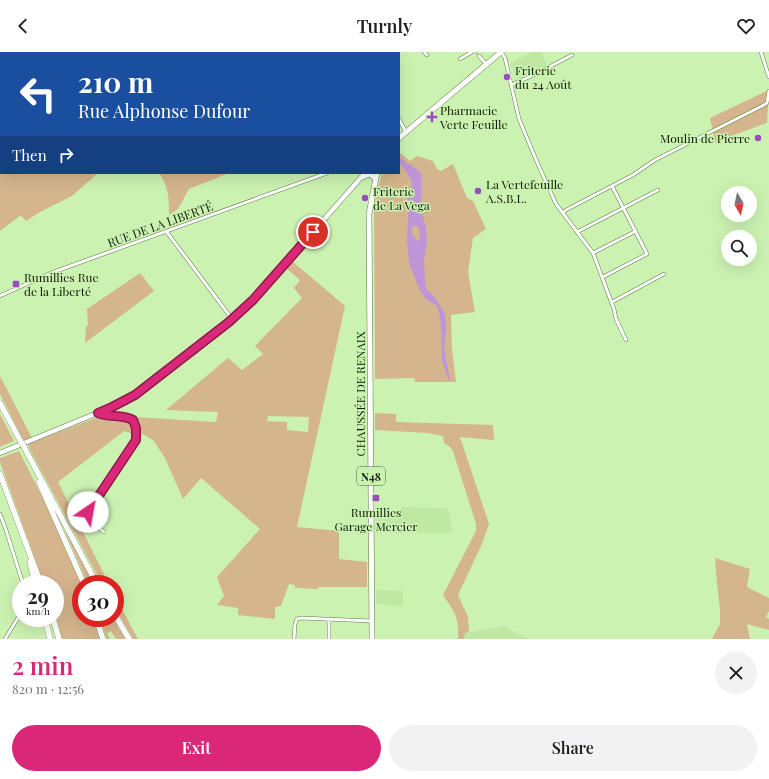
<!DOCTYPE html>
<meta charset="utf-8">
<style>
body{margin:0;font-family:"Playfair Display",serif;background:#f2f2f2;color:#202124;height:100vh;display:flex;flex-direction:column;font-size:15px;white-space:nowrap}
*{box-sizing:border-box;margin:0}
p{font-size:13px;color:#757577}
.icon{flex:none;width:22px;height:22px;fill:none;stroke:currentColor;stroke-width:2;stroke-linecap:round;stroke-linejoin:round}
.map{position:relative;height:587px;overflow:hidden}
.sheet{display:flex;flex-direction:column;background:#fff;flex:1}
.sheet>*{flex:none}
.banner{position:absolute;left:0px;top:0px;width:400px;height:122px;box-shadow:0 4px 16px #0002;background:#1a4fa0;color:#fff;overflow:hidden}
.needle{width:26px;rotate:171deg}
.tools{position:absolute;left:721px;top:134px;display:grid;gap:8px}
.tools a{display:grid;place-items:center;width:36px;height:36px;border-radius:50%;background:#fff;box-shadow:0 4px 16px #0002;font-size:20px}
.speed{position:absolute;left:12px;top:523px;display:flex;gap:8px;font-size:20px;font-weight:700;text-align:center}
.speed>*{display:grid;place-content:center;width:52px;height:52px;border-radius:50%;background:#fff;box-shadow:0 4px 16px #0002;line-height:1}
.speed small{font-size:10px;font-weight:400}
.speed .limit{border:6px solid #d22;background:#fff;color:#111}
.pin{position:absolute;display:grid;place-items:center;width:34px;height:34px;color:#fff;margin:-17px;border:2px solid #fff;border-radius:50%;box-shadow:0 1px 4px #0007}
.me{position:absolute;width:44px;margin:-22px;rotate:33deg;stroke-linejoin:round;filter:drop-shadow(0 0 3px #0008)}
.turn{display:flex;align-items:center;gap:14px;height:84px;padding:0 12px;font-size:18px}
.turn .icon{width:52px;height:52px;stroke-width:2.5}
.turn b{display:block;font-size:28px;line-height:34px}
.then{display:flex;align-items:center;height:38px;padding:0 12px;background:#0003;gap:8px;font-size:15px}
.round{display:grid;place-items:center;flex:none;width:42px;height:42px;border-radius:21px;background:#f2f2f2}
.head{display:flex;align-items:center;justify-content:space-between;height:68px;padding:0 12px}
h1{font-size:24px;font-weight:600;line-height:30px;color:#db2777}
.primary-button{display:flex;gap:8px;margin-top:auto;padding:8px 12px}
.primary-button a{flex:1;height:46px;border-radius:24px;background:#db2777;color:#fff;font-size:16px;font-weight:600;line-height:46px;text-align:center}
.primary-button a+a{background:#f2f2f2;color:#202124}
header{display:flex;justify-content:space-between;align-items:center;height:52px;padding:0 12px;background:#fff;font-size:18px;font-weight:600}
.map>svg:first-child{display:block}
.built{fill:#bfe8a2}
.green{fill:#d5b58d;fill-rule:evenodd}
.water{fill:#bf95d8;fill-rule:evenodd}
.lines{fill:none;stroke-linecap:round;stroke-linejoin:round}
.stream{stroke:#bf95d8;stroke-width:1}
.street-tunnel{stroke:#b0d298;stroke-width:3;stroke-dasharray:3 1.5;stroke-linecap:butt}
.street-casing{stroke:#5a7b40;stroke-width:4}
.secondary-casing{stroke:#5a7b40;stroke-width:5.5}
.primary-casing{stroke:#5a7b40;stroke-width:6}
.highway-casing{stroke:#5a7b40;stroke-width:6}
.street{stroke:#fff;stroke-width:3}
.secondary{stroke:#fff;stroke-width:4.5}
.primary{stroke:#fff;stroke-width:5}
.highway{stroke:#fff;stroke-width:5.5}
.highway-bridge-casing{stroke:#5a7b40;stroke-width:6;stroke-linecap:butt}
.highway-bridge{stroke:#fff;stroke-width:5.5}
.route-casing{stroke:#8e194d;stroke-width:10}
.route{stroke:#db2777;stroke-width:7}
.poi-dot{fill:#984cbe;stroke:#ccf2b2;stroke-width:1.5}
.labels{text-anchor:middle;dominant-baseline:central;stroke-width:3;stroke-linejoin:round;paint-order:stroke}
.shield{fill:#ccf2b2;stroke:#485c39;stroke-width:1}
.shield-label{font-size:11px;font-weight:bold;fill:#0f1c05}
.poi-label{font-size:12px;fill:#0f1c05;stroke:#ccf2b2;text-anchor:start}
.street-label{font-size:12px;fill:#0f1c05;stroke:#ccf2b2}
</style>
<header><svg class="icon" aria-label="back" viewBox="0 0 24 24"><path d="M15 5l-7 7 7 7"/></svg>Turnly<svg class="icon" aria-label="heart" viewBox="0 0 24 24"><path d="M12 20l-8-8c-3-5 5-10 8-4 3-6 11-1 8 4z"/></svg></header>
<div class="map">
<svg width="769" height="587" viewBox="0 0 769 587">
<rect width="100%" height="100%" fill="#ccf2b2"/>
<path class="built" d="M532,0H541L547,14L518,28L510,12Z
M401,455L447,456L453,479L445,481H375V463H400Z
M376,538L403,539V554L376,552Z
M505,574L520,583L531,587H464L465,581Z"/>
<path class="green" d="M194,0H366L367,1H195Z
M769,38L767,71L715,90L710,66Z
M399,100L410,109L417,104L433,109L437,117L441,119C446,117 448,114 453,112L467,146L473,149L486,177L473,186L468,220L475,260L451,263L452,298L456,330H415L414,326L375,327L374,153L382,121H399Z
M0,110H1V121H98L72,144L40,160L26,169L21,163L0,179Z
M159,121H229L189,137L178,157L169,163C169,147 169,135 159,121Z
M292,209L345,254L297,475L339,479V507L367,510V535H318V537L295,536V533L289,532L281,554L275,555V567L238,563V556L217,553L224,544L217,525L260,477L201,426L183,447L165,406L153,388L139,380L134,365L216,370L218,360L166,358L228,306L242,318L263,302L255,294L302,246L294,236L300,228L286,216ZM268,364L309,365L308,380L287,378V370L267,369Z
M140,221L154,239L85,291L86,275L88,273L87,257Z
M0,324L33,388L25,391L0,342Z
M375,361L396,362V370L493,373L494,388L460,385L489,472L481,494L458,543L468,565L469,580L465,581L464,587H458C459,564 455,561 443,543L476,479V472L453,399L450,395L444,391L443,384L428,381L375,378Z
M0,362L14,389L0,395Z
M98,365L130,369L133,375V382L124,379L58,430L109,532H102L30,398L28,392Z
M19,399L56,472L81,532V566H94L100,587H62L55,562V532H44L0,410V406Z
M65,479H66L95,532H88Z
M715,506L750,517L747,535L769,546V559L766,565L769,567V578L747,572L750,587H712L720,572V557L717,531Z
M115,544L138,587H133L115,556Z
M100,566H113L126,587H116L111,579L107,581L110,587H107Z"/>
<path class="water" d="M401,106C408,114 417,114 421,122V158L426,175L427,189L424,208L425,228L426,236L436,247L445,262L446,277L444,297L450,328L448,327L442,309L441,274L439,260L436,253L427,248L420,239L409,211L407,187L409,151L408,147L412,137L411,128L399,109ZM415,173L419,176L420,187L417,189L412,182L411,176Z"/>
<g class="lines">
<path class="stream" d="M330,0V1
M167,1L169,0
M0,115L1,114"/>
<path class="street-tunnel" d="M476,0L479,4"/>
<defs>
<path id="street" d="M368,0L369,1
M424,0L427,3
M501,0L505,6L519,67L537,110L556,152L593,201L614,257L616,267L626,288
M761,0L769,25
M479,4L486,12
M460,7L472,0
M511,33L536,22L572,3
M399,67L406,80
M563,161L566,158L633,123L655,108L762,54L767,51L769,39
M166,179L232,267
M577,180L658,138
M593,201L636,179
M603,225L647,202L612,134
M0,244L51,221L327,121
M612,250L664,222
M98,361C109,366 122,362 133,368L136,376V388L86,465L104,480
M0,462L6,478L23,532
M5,587L21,561
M294,587L295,572L297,567L301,566L372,569
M329,587V567"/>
<path id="secondary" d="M191,0L192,1
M363,125L370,122L375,127
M0,401L112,355L140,339L225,273L253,248L365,121"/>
<path id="primary" d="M399,86L501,0
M372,587L369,162L377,121"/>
<path id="highway" d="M0,351L21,390
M24,395L97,532
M0,422L41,532
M39,430L84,532
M30,510L35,532
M115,563L129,587
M45,566L50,587
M53,566L59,587
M96,566L103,587"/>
</defs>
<use href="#street" class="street-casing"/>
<use href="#secondary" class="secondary-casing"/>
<use href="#primary" class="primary-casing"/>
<use href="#highway" class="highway-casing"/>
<use href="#street" class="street"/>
<use href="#secondary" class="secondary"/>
<use href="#primary" class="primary"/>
<use href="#highway" class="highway"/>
<defs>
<path id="highway-bridge" d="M21,390L24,395"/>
</defs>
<use href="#highway-bridge" class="highway-bridge-casing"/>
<use href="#highway-bridge" class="highway-bridge"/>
</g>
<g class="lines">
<defs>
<path id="route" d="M88,460L136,388V376L133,368C122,362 109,366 98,361L112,355L135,343L229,270L253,248L313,180"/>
</defs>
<use href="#route" class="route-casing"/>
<use href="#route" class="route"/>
</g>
<g class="poi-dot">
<circle cx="507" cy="25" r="4"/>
<path d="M430 59h4v4h4v4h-4v4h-4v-4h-4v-4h4z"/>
<circle cx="758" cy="86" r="4"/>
<circle cx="478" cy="139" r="4"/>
<circle cx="365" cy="146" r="4"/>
<rect x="12" y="228" width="8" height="8" rx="2"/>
<rect x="372" y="442" width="8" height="8" rx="2"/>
</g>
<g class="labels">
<rect class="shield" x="357" y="415" width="28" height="18" rx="3"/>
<g class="shield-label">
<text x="371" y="424">N48</text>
</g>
<g class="poi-label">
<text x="515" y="18">Friterie<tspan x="515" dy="14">du 24 Août</tspan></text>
<text x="440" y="58">Pharmacie<tspan x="440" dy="14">Verte Feuille</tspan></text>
<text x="750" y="86" text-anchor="end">Moulin de Pierre</text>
<text x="486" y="132">La Vertefeuille<tspan x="486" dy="14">A.S.B.L.</tspan></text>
<text x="373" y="139">Friterie<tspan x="373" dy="14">de La Vega</tspan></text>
<text x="24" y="225">Rumillies Rue<tspan x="24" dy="14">de la Liberté</tspan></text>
<text x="376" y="460" text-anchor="middle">Rumillies<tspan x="376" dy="14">Garage Mercier</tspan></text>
</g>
<g class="street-label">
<text transform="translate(160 172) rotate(-20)">RUE DE LA LIBERTÉ</text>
<text transform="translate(360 342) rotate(-90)">CHAUSSÉE DE RENAIX</text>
</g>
</g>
</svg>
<div class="tools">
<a><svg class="needle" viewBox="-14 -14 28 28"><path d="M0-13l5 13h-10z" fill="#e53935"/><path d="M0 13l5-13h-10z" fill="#757577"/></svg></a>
<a><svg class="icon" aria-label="search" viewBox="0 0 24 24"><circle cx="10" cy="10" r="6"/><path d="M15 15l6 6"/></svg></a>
</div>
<div class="speed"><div>29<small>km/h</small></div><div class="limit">30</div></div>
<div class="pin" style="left:313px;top:180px;background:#d93025"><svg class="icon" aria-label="arrive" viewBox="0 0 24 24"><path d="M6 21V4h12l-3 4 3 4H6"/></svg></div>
<svg class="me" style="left:88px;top:460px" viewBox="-20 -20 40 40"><circle r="19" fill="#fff"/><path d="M0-13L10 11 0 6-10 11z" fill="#db2777"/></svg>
<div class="banner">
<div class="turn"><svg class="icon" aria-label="left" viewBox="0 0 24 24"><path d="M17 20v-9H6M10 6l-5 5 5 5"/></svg><div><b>210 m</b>Rue Alphonse Dufour</div></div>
<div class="then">Then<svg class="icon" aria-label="right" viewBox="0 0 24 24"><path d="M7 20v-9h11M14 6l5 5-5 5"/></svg></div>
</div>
</div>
<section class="sheet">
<div class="head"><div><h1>2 min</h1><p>820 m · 12:56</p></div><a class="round"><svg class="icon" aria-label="close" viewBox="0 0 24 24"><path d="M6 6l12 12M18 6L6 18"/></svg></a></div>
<div class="primary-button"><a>Exit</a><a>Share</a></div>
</section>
